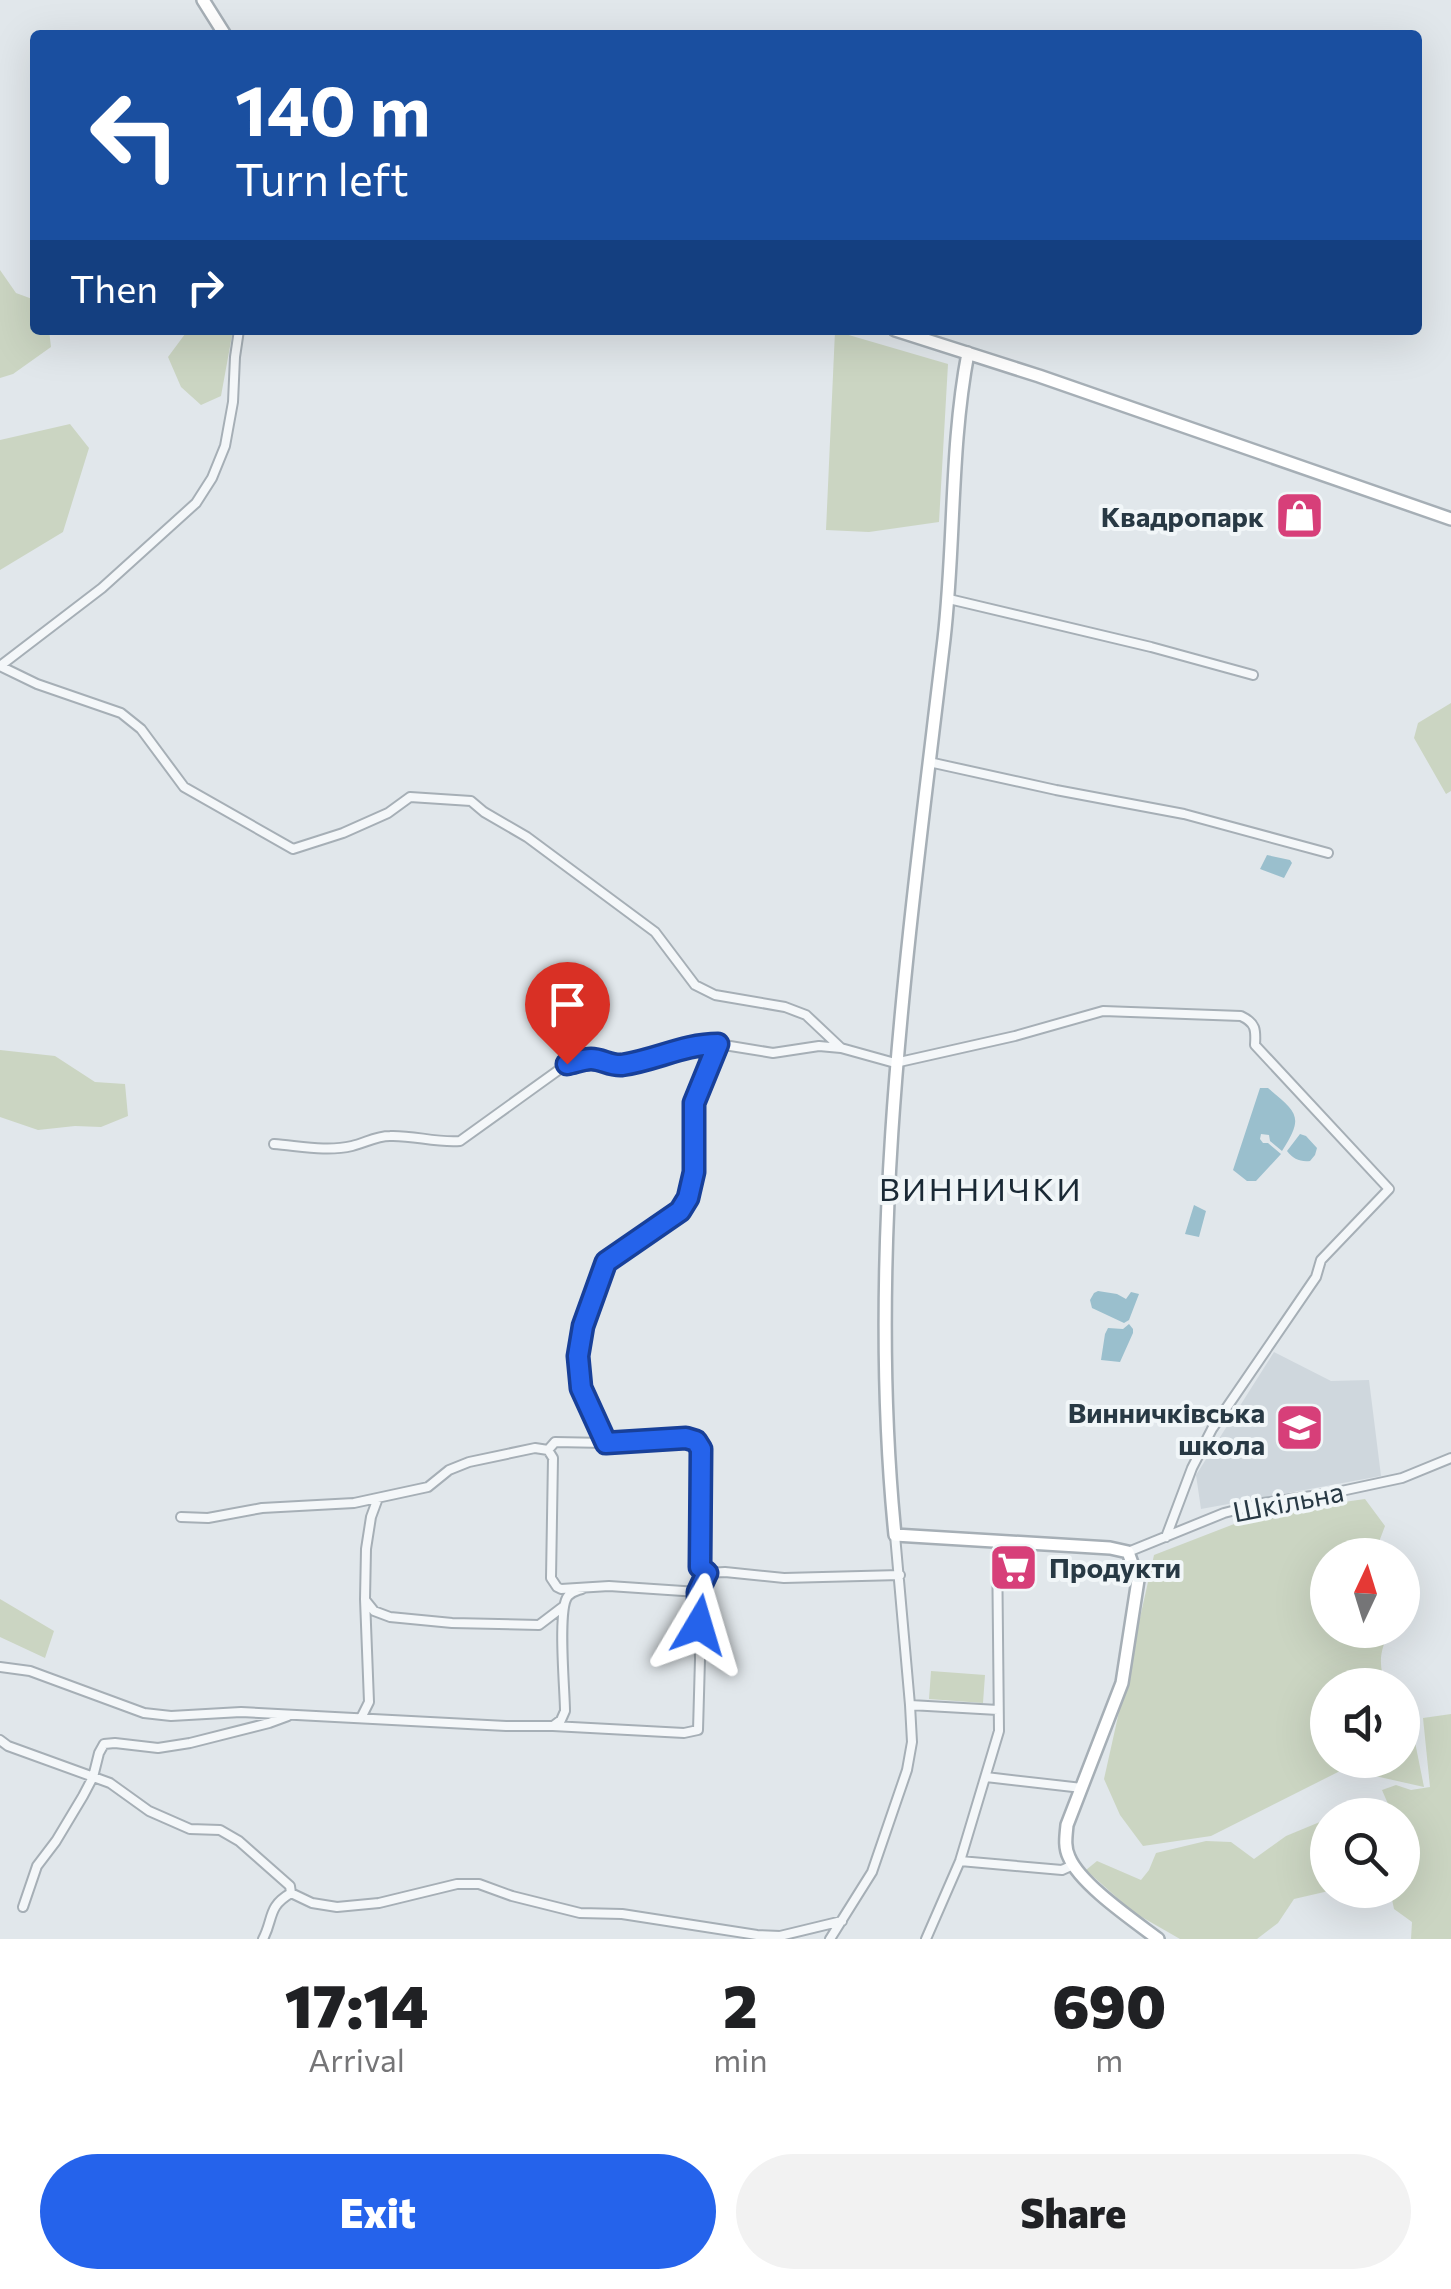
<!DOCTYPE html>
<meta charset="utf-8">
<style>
body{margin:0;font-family:Commissioner,sans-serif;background:#f2f2f2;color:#202124;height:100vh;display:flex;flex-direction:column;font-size:38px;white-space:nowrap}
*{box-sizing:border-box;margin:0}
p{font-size:32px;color:#757577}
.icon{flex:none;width:55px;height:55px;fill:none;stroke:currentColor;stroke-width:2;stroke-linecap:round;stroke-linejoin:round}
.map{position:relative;height:1939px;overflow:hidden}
.side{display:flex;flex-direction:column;background:#fff;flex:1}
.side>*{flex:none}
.hud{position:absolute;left:30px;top:30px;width:1392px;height:305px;border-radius:10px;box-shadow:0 10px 40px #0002;background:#1a4fa0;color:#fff;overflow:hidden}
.needle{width:65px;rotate:4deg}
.buttons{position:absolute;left:1310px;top:1538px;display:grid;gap:20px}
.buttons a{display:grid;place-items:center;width:110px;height:110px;border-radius:50%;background:#fff;box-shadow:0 10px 40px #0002;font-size:50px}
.pin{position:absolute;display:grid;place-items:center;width:85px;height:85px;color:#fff;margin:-102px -42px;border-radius:50% 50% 50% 0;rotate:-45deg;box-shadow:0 0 10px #0007}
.pin .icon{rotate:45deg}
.me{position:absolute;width:110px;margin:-55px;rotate:7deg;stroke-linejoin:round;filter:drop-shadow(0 0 8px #0008)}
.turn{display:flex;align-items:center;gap:35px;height:210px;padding:0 40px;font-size:45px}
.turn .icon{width:130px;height:130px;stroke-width:2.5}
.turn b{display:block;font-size:70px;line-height:85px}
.then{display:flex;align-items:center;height:95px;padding:0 40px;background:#0003;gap:20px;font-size:38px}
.eta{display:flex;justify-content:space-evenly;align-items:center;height:170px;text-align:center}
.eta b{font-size:60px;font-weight:800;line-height:70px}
.button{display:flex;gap:20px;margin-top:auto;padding:20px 40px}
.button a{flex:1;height:115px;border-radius:60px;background:#2563eb;color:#fff;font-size:40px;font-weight:800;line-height:115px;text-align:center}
.button a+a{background:#f2f2f2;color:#202124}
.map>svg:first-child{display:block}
.built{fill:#cfd7dd}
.green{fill:#cbd5c2}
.water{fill:#9abfcd}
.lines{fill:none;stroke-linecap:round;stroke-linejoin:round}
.street-casing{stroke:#a6afb6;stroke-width:12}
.secondary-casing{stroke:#a6afb6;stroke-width:16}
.street{stroke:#f4f7f9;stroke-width:8}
.secondary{stroke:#fff;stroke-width:11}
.route-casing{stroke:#184099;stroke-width:25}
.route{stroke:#2563eb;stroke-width:18}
.labels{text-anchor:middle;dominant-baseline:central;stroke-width:8;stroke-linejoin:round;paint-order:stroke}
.poi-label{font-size:28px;font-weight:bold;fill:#283944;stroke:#f1f6f8;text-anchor:end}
.street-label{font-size:28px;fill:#283944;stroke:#f1f6f8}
.quarter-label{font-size:32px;letter-spacing:2.5px;fill:#1a2935;stroke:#f1f6f8}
</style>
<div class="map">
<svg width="1451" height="1939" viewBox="0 0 1451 1939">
<rect width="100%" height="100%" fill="#e1e7eb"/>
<path class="built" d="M1274,1352L1331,1381L1369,1380L1381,1476L1201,1509L1196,1475Z"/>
<path class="green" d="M0,270L16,293L35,300V330H49L51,347L13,374L0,378Z
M188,330H233L221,396L201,405L181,387L168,357Z
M835,331L948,364L939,522L869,532L826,530Z
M70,424L89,448L63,532L0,570V440Z
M1451,703V791L1446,794L1414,738L1418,723Z
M0,1050L55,1056L95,1082L125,1084L128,1116L101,1127L75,1126L38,1130L0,1117Z
M1365,1499L1385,1526L1374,1555H1328V1630H1392C1379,1648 1378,1665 1386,1685H1328V1760H1402L1403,1707L1410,1717L1424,1787L1344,1769L1211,1836L1143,1846L1120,1815L1104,1779L1154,1555L1260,1514Z
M0,1599L54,1631L45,1658L0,1637Z
M931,1671L985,1675L983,1703L929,1699Z
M1451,1714V1939H1411L1412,1922L1394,1909L1390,1890H1402V1815H1376L1388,1804L1382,1790L1396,1785L1411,1790L1430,1787L1423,1718Z
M1327,1819L1328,1890H1333L1294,1899L1278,1923L1257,1939H1180L1133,1912L1086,1870L1097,1861L1141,1880L1149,1870L1156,1853L1206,1841L1231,1842L1254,1859L1286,1836Z"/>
<path class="water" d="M1267,855L1290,860L1292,863L1284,878L1260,869Z
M1260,1088H1268C1298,1113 1304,1117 1282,1151L1270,1141L1269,1135L1261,1134L1260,1139L1263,1143H1268L1281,1154L1256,1181H1247L1233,1170Z
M1300,1134L1306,1136L1317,1148L1315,1155L1310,1161C1300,1162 1293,1159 1287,1151Z
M1194,1205L1206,1211L1199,1237L1185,1234Z
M1098,1291L1117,1294L1126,1299L1131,1292L1139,1294L1129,1320L1124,1323L1092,1308L1090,1300L1094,1293Z
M1129,1324L1133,1329V1333L1120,1362L1101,1360L1105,1334L1108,1328L1123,1329Z"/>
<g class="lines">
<defs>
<path id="street" d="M949,599L1151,647L1253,675
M0,666L37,684L121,713L141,729L184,787L293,849L343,833L388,813L410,797L471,801L484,812L527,837L655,932L695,985L715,995L785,1007L806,1015L841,1048L895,1063L1015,1036L1103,1011L1241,1016C1256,1023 1256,1030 1255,1045L1389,1189L1321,1260L1316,1277L1212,1429L1192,1468L1166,1537
M0,666L102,588L196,503L212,478L225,446L233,402L235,357L239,330
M929,762L1056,790L1184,814L1328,853
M274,1144C300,1146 327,1152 352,1146C365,1143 376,1136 390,1136C413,1135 436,1143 460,1141L567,1064L583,1060L593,1058L612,1066L628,1064L701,1044H718L773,1053L819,1046L841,1048
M606,1443L581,1388L578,1355L583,1326L606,1262L634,1240L662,1225L680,1211L688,1198L694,1173V1103L718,1044
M548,1450L553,1458L551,1578L557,1587L561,1589L609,1586L698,1592L707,1573L725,1572L784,1578L900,1575
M181,1517L208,1518L262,1508L354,1503L428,1487L449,1470L469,1462L535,1448L548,1450L555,1442L606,1443L687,1438L696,1441L701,1449L700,1567L707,1573
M1128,1552L1224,1513L1263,1503L1332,1493L1402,1478L1451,1458
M366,1601L374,1611L390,1617L452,1623L539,1625L564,1606
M0,1667L30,1671L144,1713L171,1716L241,1712L506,1726H553L561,1720L565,1711C565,1690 557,1609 568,1596C573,1591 576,1591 582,1589
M910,1705L998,1710
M361,1718L369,1702L365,1599L366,1549L371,1517L378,1498
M553,1726L684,1733L698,1730L700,1659L698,1592
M0,1740L8,1746L110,1783L149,1811L190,1829L220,1830L239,1841L290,1886L291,1893L312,1903L337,1907L379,1903L457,1884H479L512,1896L580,1913L622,1914L757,1935L780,1936L842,1921
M986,1777L1082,1788
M960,1861L1062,1870L1073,1865
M23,1907L37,1866L56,1841L83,1796L93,1777L99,1753L104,1744L115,1743L158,1748L190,1743L269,1723L288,1716
M263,1939C274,1918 267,1907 291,1893
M830,1939L872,1872L907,1770L912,1742L910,1705L895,1535
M926,1939L960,1861L999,1731L997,1541"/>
<path id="secondary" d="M203,0L225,35
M895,330L1039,376L1451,519
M968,353C950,447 955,544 944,639C909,936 865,1236 895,1535L1110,1548L1128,1552L1138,1580L1122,1683L1067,1825C1066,1836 1064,1847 1069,1857C1080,1884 1133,1920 1158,1939"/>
</defs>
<use href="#street" class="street-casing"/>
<use href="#secondary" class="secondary-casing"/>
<use href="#street" class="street"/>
<use href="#secondary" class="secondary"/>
</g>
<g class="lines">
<defs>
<path id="route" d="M567,1064C574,1063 583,1059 591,1059C602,1059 610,1066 622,1065C656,1060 684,1044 718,1044L694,1103V1172L688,1198L680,1211L606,1262L583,1326L578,1356L581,1388L606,1443L686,1438L696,1441L701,1449L700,1567L707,1573L698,1592L699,1625"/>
</defs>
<use href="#route" class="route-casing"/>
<use href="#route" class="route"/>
</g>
<defs>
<symbol id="shop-square" viewBox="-11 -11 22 22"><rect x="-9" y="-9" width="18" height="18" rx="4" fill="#d73f79" stroke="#f1f6f8"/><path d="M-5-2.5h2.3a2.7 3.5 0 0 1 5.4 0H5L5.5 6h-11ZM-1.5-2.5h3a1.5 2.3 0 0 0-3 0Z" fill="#fff"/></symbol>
<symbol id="school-square" viewBox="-11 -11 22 22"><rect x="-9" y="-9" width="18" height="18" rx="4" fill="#d73f79" stroke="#f1f6f8"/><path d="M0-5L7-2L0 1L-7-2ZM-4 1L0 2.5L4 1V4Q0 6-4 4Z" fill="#fff"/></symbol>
<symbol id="supermarket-square" viewBox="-11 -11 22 22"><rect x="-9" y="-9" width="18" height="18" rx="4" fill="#d73f79" stroke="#f1f6f8"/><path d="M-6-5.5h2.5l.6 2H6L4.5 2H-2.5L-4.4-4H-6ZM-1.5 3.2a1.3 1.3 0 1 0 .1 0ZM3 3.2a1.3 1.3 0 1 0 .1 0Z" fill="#fff"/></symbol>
</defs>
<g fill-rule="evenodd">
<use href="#shop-square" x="1272" y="488" width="55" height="55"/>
<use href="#school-square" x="1272" y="1400" width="55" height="55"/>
<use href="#supermarket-square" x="986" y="1540" width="55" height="55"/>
</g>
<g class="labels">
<g class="poi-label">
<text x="1264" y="516">Квадропарк</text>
<text x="1265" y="1412">Винничківська<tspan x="1265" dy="32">школа</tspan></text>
<text x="1049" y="1567" text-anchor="start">Продукти</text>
</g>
<g class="street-label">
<text transform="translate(1288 1501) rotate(-11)">Шкільна</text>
</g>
<g class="quarter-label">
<text x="981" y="1188">ВИННИЧКИ</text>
</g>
</g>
</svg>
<div class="buttons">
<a><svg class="needle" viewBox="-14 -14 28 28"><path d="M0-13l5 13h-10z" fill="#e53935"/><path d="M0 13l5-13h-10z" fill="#757577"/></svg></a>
<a><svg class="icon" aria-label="sound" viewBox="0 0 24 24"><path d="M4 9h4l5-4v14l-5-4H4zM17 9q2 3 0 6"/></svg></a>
<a><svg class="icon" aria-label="search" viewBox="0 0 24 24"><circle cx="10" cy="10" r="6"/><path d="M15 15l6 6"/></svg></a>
</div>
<div class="pin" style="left:567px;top:1064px;background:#d93025"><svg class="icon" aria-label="arrive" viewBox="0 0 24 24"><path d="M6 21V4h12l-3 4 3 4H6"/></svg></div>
<svg class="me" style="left:699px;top:1625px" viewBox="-20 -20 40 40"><path d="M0-17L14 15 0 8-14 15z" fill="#2563eb" stroke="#fff" stroke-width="4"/></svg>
<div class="hud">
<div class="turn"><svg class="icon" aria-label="left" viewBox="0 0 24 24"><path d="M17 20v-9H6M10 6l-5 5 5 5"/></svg><div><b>140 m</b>Turn left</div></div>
<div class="then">Then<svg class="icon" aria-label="right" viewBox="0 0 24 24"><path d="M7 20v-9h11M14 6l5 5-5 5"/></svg></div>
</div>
</div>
<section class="side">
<div class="eta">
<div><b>17:14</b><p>Arrival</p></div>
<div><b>2</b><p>min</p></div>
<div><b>690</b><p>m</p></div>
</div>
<div class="button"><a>Exit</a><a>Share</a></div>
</section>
